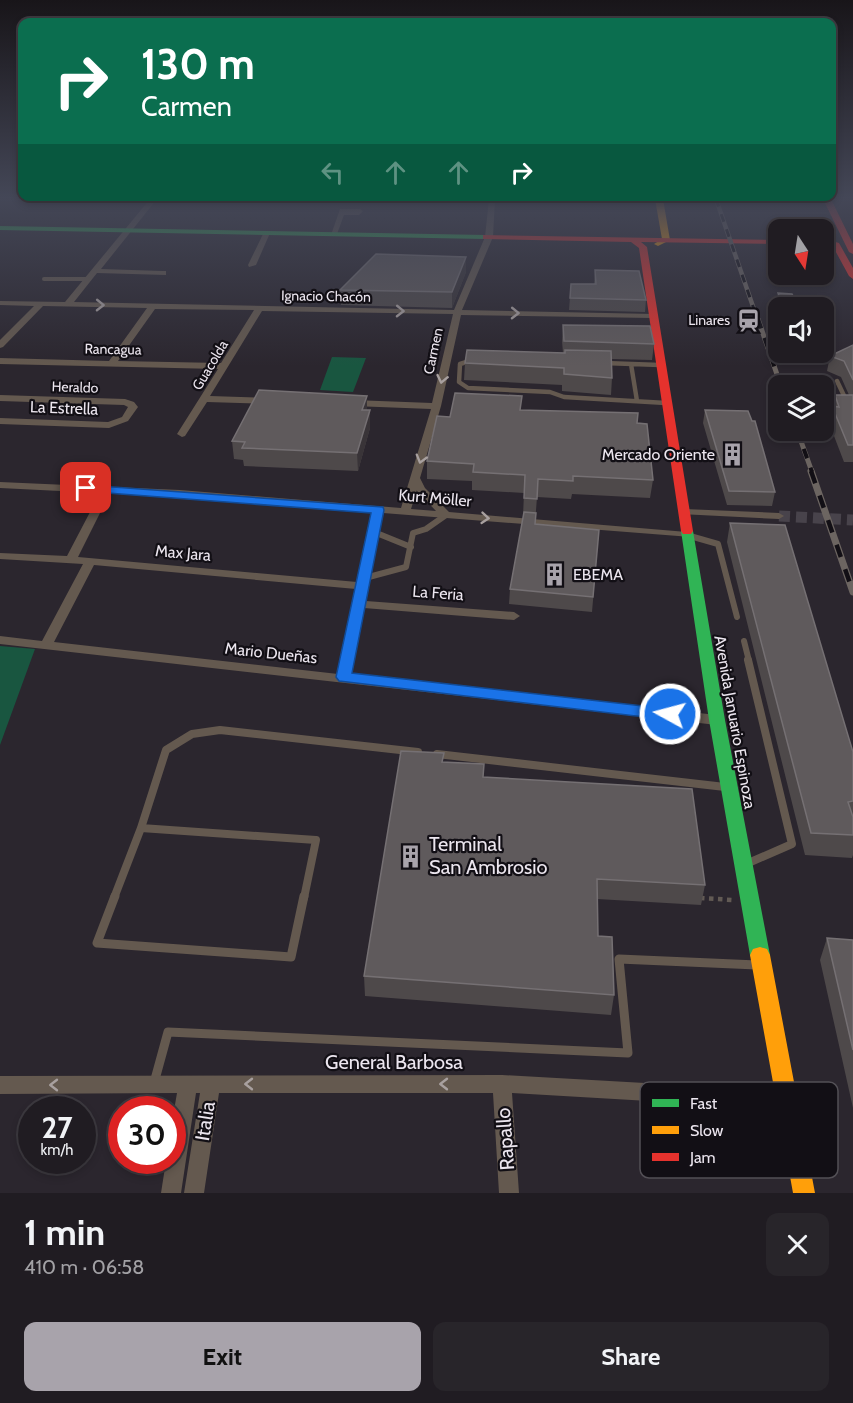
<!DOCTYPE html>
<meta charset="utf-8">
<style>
body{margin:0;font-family:Cabin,sans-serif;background:#28252a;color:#f1f3f6;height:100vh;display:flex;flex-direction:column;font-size:22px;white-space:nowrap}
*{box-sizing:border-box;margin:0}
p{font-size:20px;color:#a2a1a5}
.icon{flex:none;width:33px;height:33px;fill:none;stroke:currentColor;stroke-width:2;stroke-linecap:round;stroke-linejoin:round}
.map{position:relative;height:1193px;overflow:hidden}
.panel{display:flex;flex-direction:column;background:#201c22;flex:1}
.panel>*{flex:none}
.top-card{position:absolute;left:18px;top:18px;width:818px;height:183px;border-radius:12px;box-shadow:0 3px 9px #0003,0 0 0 2px #3d3a40;background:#0b6e4f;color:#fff;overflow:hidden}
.needle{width:39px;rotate:168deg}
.buttons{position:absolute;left:768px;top:219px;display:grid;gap:12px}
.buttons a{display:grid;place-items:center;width:66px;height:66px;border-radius:12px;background:#201c22;box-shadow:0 3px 9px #0003,0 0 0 2px #3d3a40;font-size:30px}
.speed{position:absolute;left:18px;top:1096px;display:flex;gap:12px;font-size:30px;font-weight:700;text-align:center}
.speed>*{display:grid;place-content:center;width:78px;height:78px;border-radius:50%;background:#201c22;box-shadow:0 3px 9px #0003,0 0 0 2px #3d3a40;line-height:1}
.speed small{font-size:15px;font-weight:400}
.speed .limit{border:9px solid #d22;background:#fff;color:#111}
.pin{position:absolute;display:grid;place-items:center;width:51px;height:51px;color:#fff;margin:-26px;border-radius:12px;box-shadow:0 3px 9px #0006}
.me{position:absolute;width:66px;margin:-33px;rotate:277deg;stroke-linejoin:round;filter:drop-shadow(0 0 4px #0008)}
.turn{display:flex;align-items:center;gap:21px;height:126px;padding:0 24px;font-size:27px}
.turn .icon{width:78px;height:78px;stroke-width:2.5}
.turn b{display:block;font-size:42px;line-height:51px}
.lanes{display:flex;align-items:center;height:57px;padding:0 24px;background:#0003;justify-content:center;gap:30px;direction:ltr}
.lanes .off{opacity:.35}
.round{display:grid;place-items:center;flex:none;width:63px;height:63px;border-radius:12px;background:#28252a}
.summary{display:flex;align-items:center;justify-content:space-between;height:102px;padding:0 24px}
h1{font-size:36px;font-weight:800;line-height:45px}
.action{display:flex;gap:12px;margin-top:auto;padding:12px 24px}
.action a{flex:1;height:69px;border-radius:12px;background:#a8a3ab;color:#111;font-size:24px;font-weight:800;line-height:69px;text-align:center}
.action a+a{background:#28252a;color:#f1f3f6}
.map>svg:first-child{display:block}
.green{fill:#195640}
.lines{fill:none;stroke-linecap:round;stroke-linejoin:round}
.street-tunnel{stroke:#48434b;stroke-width:11;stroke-dasharray:11 6;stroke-linecap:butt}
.path{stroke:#625a54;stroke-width:4.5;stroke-dasharray:4.5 4.5;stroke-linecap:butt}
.lane-far4{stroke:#64594f;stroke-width:4}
.lane-far3{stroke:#64594f;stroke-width:4.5}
.lane-far2{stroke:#64594f;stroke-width:6}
.lane-far1{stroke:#64594f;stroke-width:8}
.lane{stroke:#64594f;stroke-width:9}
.street{fill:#64594f;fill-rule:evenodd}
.fast{fill:#30b455;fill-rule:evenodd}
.slow{fill:#ff9f0a;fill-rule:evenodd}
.jam{fill:#e5322d;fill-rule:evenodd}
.rail-far2-casing{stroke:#6c6561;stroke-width:4.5}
.rail-far1-casing{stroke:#6c6561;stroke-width:5}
.rail-casing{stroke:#6c6561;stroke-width:7}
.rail-far2{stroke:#120f15;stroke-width:3;stroke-dasharray:8;stroke-linecap:butt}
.rail-far1{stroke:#120f15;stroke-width:4;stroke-dasharray:10;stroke-linecap:butt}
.rail{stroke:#120f15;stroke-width:4.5;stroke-dasharray:13;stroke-linecap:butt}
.wall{fill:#4e494a}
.shaded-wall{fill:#393438}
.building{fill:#5f5a5c;stroke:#757073;stroke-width:1.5}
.oneway{stroke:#a8a09f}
.route{fill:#1a73e8;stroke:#114b97;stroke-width:1.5}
.labels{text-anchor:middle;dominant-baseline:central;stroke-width:4.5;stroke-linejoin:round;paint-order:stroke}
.far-street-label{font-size:14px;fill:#ece6ef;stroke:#120f15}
.far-poi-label{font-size:14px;fill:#ece6ef;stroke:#120f15;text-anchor:end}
.street-label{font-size:16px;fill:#ece6ef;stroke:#120f15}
.poi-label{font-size:16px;fill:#ece6ef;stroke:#120f15;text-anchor:end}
.near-poi-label{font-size:20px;fill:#ece6ef;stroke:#120f15;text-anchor:start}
.near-street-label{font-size:20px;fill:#ece6ef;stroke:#120f15}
.key{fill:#120f15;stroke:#535056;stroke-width:1.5}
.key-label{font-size:16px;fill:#ece6ef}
</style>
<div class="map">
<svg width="853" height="1193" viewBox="0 0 853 1193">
<rect width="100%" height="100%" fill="#2b262e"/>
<path class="green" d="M332,357L366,358L353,392L320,390Z
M0,646L35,649L0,745Z"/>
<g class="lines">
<path class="street-tunnel" d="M779,516L853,520"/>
<path class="path" d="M700,898L733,900"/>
<path class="lane-far4" d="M44,279H89"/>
<path class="lane-far3" d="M473,360L460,364L459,382L468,388L550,392L564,397L666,403
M604,363L660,365
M631,364L637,401
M837,381L848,404L853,408"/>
<path class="lane-far2" d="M374,532L411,547
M690,536L718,544L737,617
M365,578L406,567L413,533L426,529L446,515
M744,641L749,661"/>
<path class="lane-far1" d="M437,754L725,787
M141,828L316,840L304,898
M141,828L166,750L192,734L220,730L418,752
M746,864L792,844L748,660
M114,898L141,828"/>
<path class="lane" d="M115,896L97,943L291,957L304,896
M154,1083L168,1032L628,1053L619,959L757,965"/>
<path class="street" d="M150,199H157L101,269L163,271H166V275L97,273L74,302L454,310L485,237L489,199H495L493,237L462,310L655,314L656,316L652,318L461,315L441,406L420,478L425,488L449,512L687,532L691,533L693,535L691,537L383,513L366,601L514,612L520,616L514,620L364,608L351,675L717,715L722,717L724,720L722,723L717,725L0,644V636L42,641L83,564L0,559V553L67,556L100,493L0,488V482L180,490L401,508L431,409L353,406L348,403L353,400L432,403L453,314L262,311L210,396L270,398L275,401L270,404L207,402L185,436L182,437L177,434L218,369L0,364V358L109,361L147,308L43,306L3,347L0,348V340L34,306L0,305V301L65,302ZM155,309L254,310L221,363L118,361ZM417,490V491L436,511L411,509ZM110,493L180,496L372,512L357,582L78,557ZM94,565L356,589L338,674L54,642Z
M340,209H360L363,211L359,215H344L337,234L331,235Z
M264,232L270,233L256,265L249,267L248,265Z
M0,395L125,399L134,402L138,407L128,421L109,428L0,424V418L108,422L122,417L128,407L124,405L0,401Z
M684,509L779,513L784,516L779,519L680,514L679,512Z
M502,1075L787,1091L794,1094L796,1100L794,1106L787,1109L512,1093L519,1193H499L493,1093H219L204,1193H184L200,1093H196L181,1193H161L166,1161H172V1122L177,1093L0,1094V1076Z"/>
<path class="fast" d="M0,226L486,235L490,237L486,239L0,230Z
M687,527L693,531L725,720L770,955L767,961L760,963L753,961L750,955L709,720L681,531Z"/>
<path class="slow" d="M655,199H663L670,240L658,246L654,244L662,239Z
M760,947L767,949L770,955L815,1193H793L750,955L753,949Z"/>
<path class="jam" d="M823,199H831L853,244V254L849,252Z
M483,235L778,240V244L641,242L647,247L693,531L691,534H683L681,531L639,248L631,242L486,239H483Z
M832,241L839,243L853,268V279L849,276L831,243Z"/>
<defs>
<path id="rail-far2" d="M716,199L758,321"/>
<path id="rail-far1" d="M758,319L781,386
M797,430L812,472"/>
<path id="rail" d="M811,471L853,592"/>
</defs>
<use href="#rail-far2" class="rail-far2-casing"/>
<use href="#rail-far1" class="rail-far1-casing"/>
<use href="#rail" class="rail-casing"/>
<use href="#rail-far2" class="rail-far2"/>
<use href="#rail-far1" class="rail-far1"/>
<use href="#rail" class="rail"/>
</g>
<path class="wall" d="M595,270L646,300L645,312L569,310L571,284H594Z
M466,272L452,308L341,305L340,290Z
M778,293L797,304L814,308H778V311L776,305Z
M563,325L654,344L652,360L611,359L612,378L611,395L562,391V385L464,380L465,363L563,353L562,341Z
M853,345V462H844L829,423L835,395H849L841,377L827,371L830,356Z
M367,396V410H370V428L358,471L244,466L243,460L234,459L232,441Z
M521,410L637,423L653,480L650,498L572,494L571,499L537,497L535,524L599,530L592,612L509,604L510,589L524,516H523L524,493L472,490V481L427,479V461L450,417Z
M705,410L775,492L772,506L727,505L703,423Z
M730,523L853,752V855L852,858L805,855L727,542Z
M444,762L483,777L705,885L701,905L597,899L598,936L614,995L611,1015L365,996L364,976Z
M827,938L853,940V1108L820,960Z"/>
<path class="shaded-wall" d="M466,257V272L452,308V292Z
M367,396V414L362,410Z
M370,410V428L358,471L357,453Z"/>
<path class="building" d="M376,254L466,257L452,292L340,290Z
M595,270L639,271L646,300L570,298L571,284H596Z
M778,293L792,294L797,304L812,305L814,308H784Z
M563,325L650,326L654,344L564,341Z
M853,345V380L844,361L830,356Z
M467,350L565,353V350L611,351L612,378L564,374V368L465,363Z
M259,390L367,396L362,410H370L357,453L242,448L245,442L232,441Z
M455,393L522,396L520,410L638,413L637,423L647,424L653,480L573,476V481L538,479L537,499L524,498L525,475L473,472L474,464L427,461L437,416L450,417Z
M835,395H853V445H848L832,406L839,407Z
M705,410L748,411L752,421H755L775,492L729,491Z
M524,512L536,513L535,524L599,530L593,597L510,589Z
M730,523L785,525L853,752V801L848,802L853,817V835L811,833Z
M401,751L444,753L442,762L484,764L483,777L692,789L705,885L597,879L598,936L612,937L614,995L364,976Z
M827,938L853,940V1050Z"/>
<defs><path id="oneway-chevron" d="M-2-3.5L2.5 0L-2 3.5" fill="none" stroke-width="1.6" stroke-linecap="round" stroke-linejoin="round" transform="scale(1.5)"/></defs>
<g class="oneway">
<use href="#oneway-chevron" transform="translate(100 305) rotate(1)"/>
<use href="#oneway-chevron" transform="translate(400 311) rotate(1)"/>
<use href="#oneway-chevron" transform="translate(515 313) rotate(1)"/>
<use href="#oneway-chevron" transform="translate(442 379) rotate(102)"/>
<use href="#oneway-chevron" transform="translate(421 459) rotate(106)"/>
<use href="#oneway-chevron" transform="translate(485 518) rotate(5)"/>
<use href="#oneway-chevron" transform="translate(249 1084) rotate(-180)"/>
<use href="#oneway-chevron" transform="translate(444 1084) rotate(-180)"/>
<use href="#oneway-chevron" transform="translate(54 1085) rotate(180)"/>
</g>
<linearGradient id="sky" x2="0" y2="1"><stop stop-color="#181519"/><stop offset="0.54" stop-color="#444757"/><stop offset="1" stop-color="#444757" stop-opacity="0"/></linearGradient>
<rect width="853" height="366" fill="url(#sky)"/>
<path class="route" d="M86,485L383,507L384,510L352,673L670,709L678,714L670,720L339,681L336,677L371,513L81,491V486Z"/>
<defs>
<symbol id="station-bare" viewBox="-9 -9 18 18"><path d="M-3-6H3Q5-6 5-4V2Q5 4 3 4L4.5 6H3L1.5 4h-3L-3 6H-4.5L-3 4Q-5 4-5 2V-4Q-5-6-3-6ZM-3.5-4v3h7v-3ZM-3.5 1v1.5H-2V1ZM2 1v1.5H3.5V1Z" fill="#a8a3ab" stroke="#120f15" stroke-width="2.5" paint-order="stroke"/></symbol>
<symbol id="building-bare" viewBox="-9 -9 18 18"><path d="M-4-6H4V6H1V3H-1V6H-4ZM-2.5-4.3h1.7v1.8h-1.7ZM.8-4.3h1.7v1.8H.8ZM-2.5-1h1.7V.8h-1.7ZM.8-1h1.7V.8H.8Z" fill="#a8a3ab" stroke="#120f15" stroke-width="2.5" paint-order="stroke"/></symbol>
</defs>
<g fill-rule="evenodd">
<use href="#station-bare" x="732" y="304" width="33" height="33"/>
<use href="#building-bare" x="716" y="438" width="33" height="33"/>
<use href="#building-bare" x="538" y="558" width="33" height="33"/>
<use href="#building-bare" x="394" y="840" width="33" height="33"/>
</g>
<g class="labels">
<g class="far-street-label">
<text transform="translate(326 296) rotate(1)">Ignacio Chacón</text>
<text transform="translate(113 349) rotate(1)">Rancagua</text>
<text transform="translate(433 351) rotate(-78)">Carmen</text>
<text transform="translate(210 365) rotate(-59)">Guacolda</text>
<text transform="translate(75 387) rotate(2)">Heraldo</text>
</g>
<g class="far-poi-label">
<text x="730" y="320">Linares</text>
</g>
<g class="street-label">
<text transform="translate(64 408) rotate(2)">La Estrella</text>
<text transform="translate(435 498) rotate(5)">Kurt Möller</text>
<text transform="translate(183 553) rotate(5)">Max Jara</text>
<text transform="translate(438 593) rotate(4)">La Feria</text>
<text transform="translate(271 653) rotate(6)">Mario Dueñas</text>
<text transform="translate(735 722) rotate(80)">Avenida Januario Espinoza</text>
</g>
<g class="poi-label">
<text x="715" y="454">Mercado Oriente</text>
<text x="573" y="574" text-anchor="start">EBEMA</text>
</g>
<g class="near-poi-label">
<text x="429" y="844">Terminal<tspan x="429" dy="23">San Ambrosio</tspan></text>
</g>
<g class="near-street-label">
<text x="394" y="1062">General Barbosa</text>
<text transform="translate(205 1121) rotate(-81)">Italia</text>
<text transform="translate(505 1139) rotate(-94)">Rapallo</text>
</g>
</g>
<rect x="640" y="1082" width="198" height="96" rx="9" class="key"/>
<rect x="652" y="1099" width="27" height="8" fill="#30b455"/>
<rect x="652" y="1126" width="27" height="8" fill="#ff9f0a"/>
<rect x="652" y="1153" width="27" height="8" fill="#e5322d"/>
<g class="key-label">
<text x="690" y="1109">Fast</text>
<text x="690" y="1136">Slow</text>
<text x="690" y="1163">Jam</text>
</g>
</svg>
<div class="buttons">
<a><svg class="needle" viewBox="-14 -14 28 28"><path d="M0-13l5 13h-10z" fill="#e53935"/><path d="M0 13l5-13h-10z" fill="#a2a1a5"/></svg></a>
<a><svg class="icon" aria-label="sound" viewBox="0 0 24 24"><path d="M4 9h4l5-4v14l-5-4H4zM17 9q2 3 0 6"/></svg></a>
<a><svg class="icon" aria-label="layers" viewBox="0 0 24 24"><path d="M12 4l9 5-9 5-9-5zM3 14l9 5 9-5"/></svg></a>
</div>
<div class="speed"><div>27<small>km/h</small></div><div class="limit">30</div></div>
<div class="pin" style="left:86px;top:488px;background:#d93025"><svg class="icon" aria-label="arrive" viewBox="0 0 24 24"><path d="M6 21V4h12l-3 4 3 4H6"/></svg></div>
<svg class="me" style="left:670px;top:714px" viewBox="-20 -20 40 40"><circle r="17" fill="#1a73e8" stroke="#fff" stroke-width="3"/><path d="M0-11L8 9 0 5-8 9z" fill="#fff"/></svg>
<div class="top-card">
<div class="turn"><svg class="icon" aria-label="right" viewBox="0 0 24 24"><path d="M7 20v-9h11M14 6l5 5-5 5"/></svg><div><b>130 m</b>Carmen</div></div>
<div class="lanes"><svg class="icon off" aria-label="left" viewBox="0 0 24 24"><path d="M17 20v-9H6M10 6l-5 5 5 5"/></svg><svg class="icon off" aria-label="ahead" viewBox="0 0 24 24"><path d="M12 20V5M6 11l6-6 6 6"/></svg><svg class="icon off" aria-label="ahead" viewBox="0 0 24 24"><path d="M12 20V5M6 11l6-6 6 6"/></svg><svg class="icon" aria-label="right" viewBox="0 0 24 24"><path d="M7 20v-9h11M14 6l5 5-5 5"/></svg></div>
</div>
</div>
<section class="panel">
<div class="summary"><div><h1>1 min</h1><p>410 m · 06:58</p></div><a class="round"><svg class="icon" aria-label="close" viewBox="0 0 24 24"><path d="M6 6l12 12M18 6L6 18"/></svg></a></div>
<div class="action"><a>Exit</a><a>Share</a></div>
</section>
